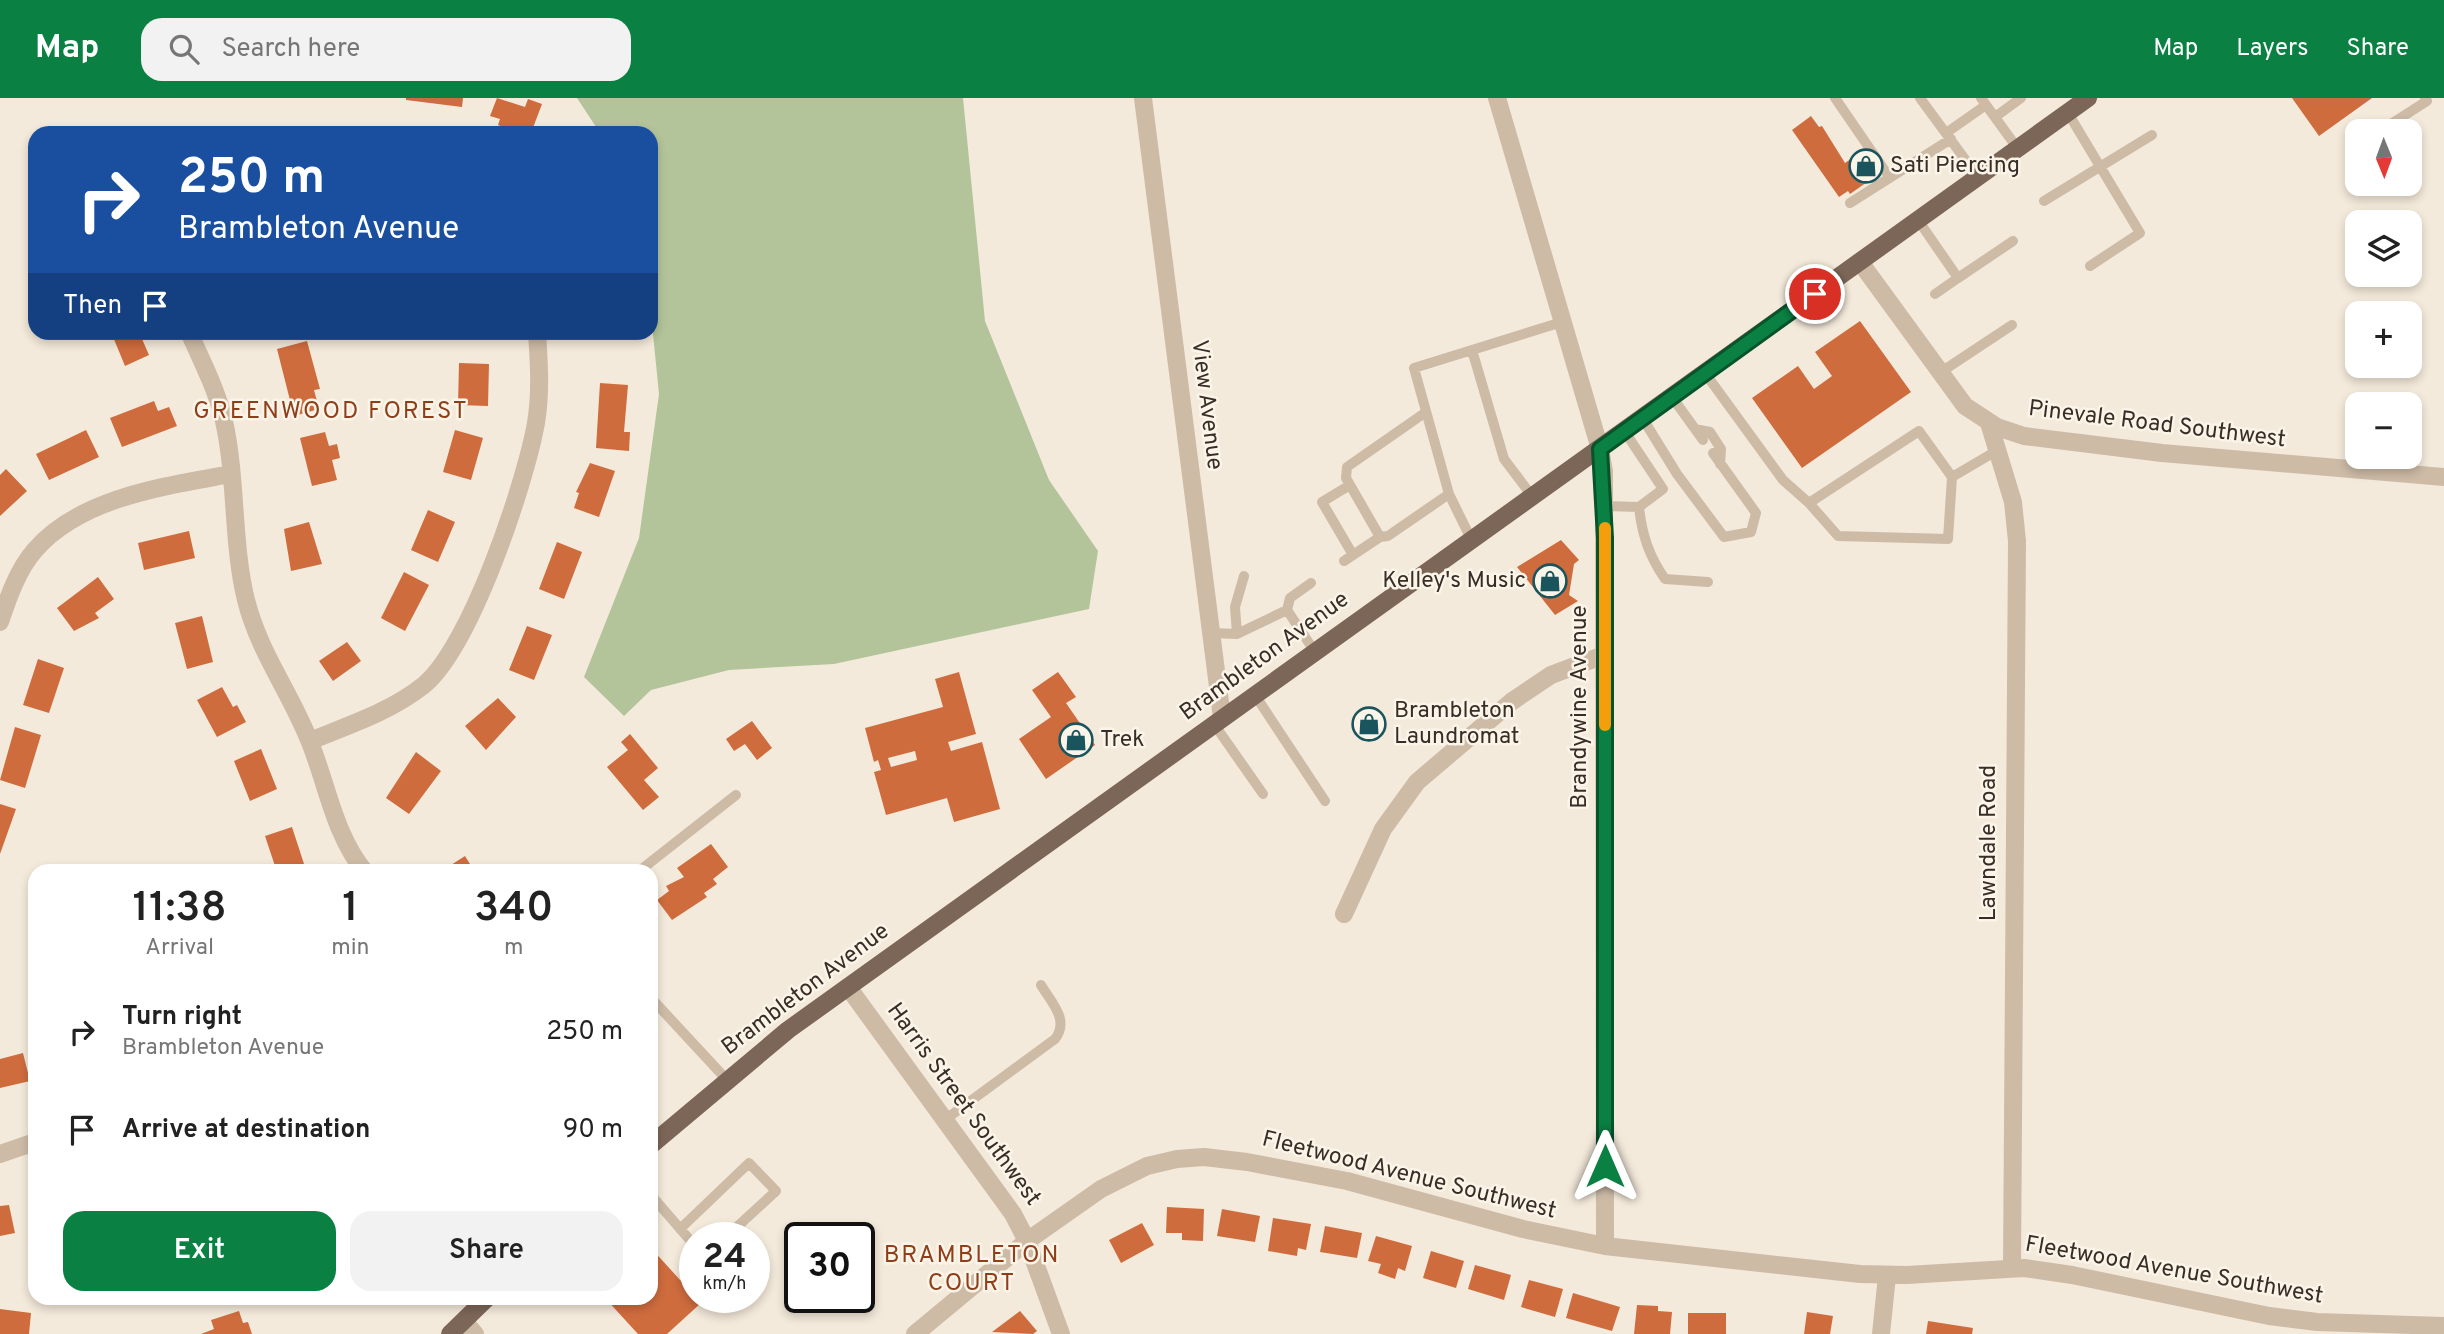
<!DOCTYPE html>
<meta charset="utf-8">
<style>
body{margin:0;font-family:Overpass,sans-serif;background:#f2f2f2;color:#222;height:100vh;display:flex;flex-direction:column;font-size:26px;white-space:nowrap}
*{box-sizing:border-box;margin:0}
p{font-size:23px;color:#767676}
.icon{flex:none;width:38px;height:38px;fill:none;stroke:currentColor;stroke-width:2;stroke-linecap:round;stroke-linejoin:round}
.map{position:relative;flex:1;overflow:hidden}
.details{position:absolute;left:28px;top:766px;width:630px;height:441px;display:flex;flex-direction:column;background:#fff;border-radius:21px;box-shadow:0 4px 10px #0003}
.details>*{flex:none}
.guide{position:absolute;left:28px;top:28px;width:630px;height:214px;border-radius:21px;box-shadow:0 4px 10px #0003;background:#1a4fa0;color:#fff;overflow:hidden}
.needle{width:46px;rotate:179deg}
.fabs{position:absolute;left:2345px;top:21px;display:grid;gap:14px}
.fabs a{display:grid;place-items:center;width:77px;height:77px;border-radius:14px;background:#fff;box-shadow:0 4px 10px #0003;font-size:35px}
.speed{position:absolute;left:679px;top:1124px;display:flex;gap:14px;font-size:35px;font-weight:700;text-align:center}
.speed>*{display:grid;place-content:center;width:91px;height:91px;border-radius:50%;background:#fff;box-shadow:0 4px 10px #0003;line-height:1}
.speed small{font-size:18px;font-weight:400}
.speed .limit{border:4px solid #111;border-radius:10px;background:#fff;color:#111}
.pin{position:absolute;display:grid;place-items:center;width:60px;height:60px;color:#fff;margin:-30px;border:4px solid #fff;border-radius:50%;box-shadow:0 2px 7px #0007}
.me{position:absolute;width:77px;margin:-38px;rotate:0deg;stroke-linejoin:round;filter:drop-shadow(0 0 5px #0008)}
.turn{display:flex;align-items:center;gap:24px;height:147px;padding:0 35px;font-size:32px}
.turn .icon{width:91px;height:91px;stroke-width:2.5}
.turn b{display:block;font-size:49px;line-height:60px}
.then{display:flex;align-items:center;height:66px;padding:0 35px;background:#0003;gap:14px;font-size:26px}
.eta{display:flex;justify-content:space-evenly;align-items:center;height:119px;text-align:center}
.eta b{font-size:42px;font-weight:600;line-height:49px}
.button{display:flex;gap:14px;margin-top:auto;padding:14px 35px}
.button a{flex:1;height:80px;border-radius:21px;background:#0b8043;color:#fff;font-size:28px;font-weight:600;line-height:80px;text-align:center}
.button a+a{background:#f2f2f2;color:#222}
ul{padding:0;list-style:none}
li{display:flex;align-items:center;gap:21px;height:98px;padding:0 35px}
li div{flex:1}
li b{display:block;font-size:26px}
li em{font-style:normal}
header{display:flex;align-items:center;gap:42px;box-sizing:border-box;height:98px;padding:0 35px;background:#0b8043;color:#fff}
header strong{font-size:33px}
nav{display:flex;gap:38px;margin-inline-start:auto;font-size:24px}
.search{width:490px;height:63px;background:#f2f2f2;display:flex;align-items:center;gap:18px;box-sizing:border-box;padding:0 24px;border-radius:21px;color:#767676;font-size:26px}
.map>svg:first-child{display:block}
.green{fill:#b3c49a}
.building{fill:#cf6c3e;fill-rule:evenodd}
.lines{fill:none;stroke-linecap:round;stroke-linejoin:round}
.lane{stroke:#cdbba6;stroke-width:10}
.street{stroke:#cdbba6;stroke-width:18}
.primary{stroke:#7c6657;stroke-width:18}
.route-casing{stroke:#07532c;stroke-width:18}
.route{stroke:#0b8043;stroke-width:12}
.slow{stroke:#f59e0b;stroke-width:12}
.labels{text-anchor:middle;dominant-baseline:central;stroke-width:5;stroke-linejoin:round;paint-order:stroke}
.poi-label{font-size:23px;fill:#382e27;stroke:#fbf4e8;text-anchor:start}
.street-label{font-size:23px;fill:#382e27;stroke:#fbf4e8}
.neighbourhood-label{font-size:24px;letter-spacing:2px;fill:#8e3f1a;stroke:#fbf4e8}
</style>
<header>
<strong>Map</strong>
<div class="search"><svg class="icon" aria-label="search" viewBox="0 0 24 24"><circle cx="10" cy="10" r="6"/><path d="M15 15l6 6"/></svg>Search here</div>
<nav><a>Map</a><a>Layers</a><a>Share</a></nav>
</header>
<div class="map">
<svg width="2444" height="1236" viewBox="0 0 2444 1236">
<rect width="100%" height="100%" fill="#f4eadb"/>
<path class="green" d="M577,0H963L985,223L1049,382L1098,453L1089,511L834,566L729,572L651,592L624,618L584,579L639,440L659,296L651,216V35H600Z"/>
<path class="building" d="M406,0H463L462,9L406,2Z
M497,0L525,9L528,1L542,6L531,35H508L510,32L498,27L500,21L490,18Z
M2292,0H2372L2319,38Z
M1811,18L1819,29L1822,28L1845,65L1862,53L1876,73L1868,79L1870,82L1850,96L1848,93L1839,99L1792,32Z
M1860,223L1911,294L1802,370L1752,300L1798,268L1814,291L1832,278L1815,254Z
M111,234H139L149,257L125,268Z
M584,234H612L613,239L585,241Z
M307,243L320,291L314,292L319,311L294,318L277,251Z
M459,265L489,266L488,308L458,307Z
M600,285L628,287L624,334H630L629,353L596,350Z
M154,303L158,313L169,309L177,328L122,349L110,320Z
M86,332L99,359L49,382L36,356Z
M455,332L483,340L471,382L443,374Z
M325,334L329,348L337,346L340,360L332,362L337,382L312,388L300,340Z
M590,365L615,373L599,419L574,410L579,395L576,394Z
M6,371L27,393L0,418V377Z
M428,412L455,424L438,464L411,452Z
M309,424L322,466L291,473L284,431Z
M189,433L195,460L144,472L138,445Z
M1561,442L1579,462L1574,466L1569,497L1578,503L1555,517L1517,469Z
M557,444L582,454L564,501L539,491Z
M404,474L429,487L405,533L381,520Z
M98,479L114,501L95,515L99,520L74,533L57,510Z
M202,518L213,564L187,571L175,525Z
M527,528L552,537L534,582L509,572Z
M347,544L361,563L333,583L319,563Z
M38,561L64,570L49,615L23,607Z
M959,574L976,636L948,644L951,653L982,644L1000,711L954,724L947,700L886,717L874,674L881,672L878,662L874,664L865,630L943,609L935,581ZM915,653L917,662L891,669L888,660Z
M1058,574L1076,599L1066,605L1095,647L1046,681L1019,641L1051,619L1032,592Z
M222,589L233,609L237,607L246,624L217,639L197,602Z
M498,600L516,619L486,652L465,628Z
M752,623L772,650L757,662L745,646L734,653L726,641Z
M15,629L41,637L25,690L0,682Z
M630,636L658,670L644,682L659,699L643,712L607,669L628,652L621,644Z
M261,651L277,691L250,703L234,663Z
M416,654L441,673L409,716L386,700Z
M0,706L16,711L0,756Z
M292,729L305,769L277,774L265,738Z
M711,746L728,769L713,781L717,786L704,795L707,799L672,822L657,802L669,793L666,788L684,779L677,770Z
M465,758L475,774H440Z
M23,955L30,983L0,990V961Z
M9,1107L15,1135L0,1138V1108Z
M1167,1109L1204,1111L1203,1143L1182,1142V1135H1166Z
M1222,1111L1260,1118L1255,1144L1217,1138Z
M1273,1120L1311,1126L1306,1152L1298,1150L1297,1158L1268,1153Z
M1142,1125L1154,1147L1121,1165L1109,1142Z
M1325,1128L1362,1135L1357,1160L1320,1154Z
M1376,1138L1412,1148L1405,1173L1398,1170L1395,1181L1378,1175L1381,1166L1368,1163Z
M651,1150L701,1205L667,1236H638L605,1200H651Z
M1431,1153L1464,1163L1456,1190L1423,1180Z
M1475,1167L1511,1177L1504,1202L1468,1191Z
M1529,1182L1563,1191L1555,1219L1521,1209Z
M1573,1195L1620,1209L1612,1233L1566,1220Z
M1637,1207L1658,1208V1213L1672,1214L1670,1236H1634Z
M0,1211L31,1215L29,1236H0Z
M239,1213L243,1225L248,1224L252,1236H201L214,1231L211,1222Z
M1020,1213L1037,1233L1033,1236L992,1234Z
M1807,1214L1833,1218L1830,1236H1804Z
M1688,1215H1726V1236H1688Z
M1928,1223L1973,1230L1972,1236H1926Z"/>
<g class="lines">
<path class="lane" d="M1835,0L1890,80
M1920,0L1978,79
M1981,0L2018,51
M2068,15L2140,135L2090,168
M1995,19L2021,0
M2380,33L2427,3L2425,0
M1946,35L1986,7
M2044,103L2152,37
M1850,105L1951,41
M1918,122L1958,180L1935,196
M1958,180L2013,143
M1941,274L2012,227
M1705,275L1783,382L1809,405L1919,333L1952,379L1998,352
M1672,299L1703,342
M1643,321L1677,376L1724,439L1751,434L1756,415L1713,355
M1695,331L1710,334L1721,351L1720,366
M1625,334L1663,391L1639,409C1642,437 1649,458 1665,481L1708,484
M1350,387L1322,404L1353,457
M1532,398L1504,361L1472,252L1562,224
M1809,405L1838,438L1948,441L1952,379
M1605,408L1639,409
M1380,439L1388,438L1449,396
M1471,441L1449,396L1414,270L1472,252
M1344,463L1380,439L1346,380L1347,369L1426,314
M1311,485L1290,500L1287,512L1315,554
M1211,535L1237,536L1287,512
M1237,536L1235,509L1244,478
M1255,597L1325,703
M1214,626L1263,696
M638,774L736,697
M651,900L727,982
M946,1021L1055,941C1070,922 1051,904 1041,887
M651,1097L695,1148
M680,1131L749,1065L776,1093L726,1139"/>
<path class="street" d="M1143,0L1222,620
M1497,0L1600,351L1604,373L1605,1148
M1860,164L1965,308L1997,329L2024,338L2162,355L2444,379
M189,234C202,264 217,292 224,323C237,382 232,445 246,502C259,554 290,594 309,642C327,685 334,737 365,774
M1989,325L2013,404L2017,443L2012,1169
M0,524C8,500 18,471 35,452C81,399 166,388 231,376
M310,643C349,627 390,614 424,587C471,548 525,386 536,325C541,295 539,265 537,234
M1344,816L1383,731L1417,684L1511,604L1551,577L1604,557
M848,889L1013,1116L1027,1143L1061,1236
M0,1056L35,1044
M464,1223L475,1236
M915,1236L1027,1143L1101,1091L1147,1068L1177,1061L1204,1059L1247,1064L1347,1083L1523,1131L1605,1148L1860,1176L1907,1177L2024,1170L2072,1177L2269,1218L2317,1224L2444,1228
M1881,1236L1887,1178"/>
<path class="primary" d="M651,1047L788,932L2088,0
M450,1236L487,1200"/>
</g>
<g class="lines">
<defs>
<path id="route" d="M1605,1068V440L1600,351L1815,196"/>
</defs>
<use href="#route" class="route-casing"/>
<use href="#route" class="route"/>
<path class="slow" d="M1605,627V430"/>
</g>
<defs>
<symbol id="shop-ring" viewBox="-11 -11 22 22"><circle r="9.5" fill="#fbf4e8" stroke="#1a545d" stroke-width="1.5"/><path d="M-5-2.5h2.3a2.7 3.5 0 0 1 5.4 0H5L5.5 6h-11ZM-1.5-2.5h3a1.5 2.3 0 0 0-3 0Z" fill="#1a545d"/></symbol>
</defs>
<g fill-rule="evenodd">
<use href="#shop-ring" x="1847" y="49" width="38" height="38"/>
<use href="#shop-ring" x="1531" y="464" width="38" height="38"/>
<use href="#shop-ring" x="1350" y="607" width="38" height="38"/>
<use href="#shop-ring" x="1057" y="623" width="38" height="38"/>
</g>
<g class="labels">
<g class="poi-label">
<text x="1890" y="68">Sati Piercing</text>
<text x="1526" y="483" text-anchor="end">Kelley's Music</text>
<text x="1394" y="613">Brambleton<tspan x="1394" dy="26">Laundromat</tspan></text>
<text x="1100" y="642">Trek</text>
</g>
<g class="street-label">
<text transform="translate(1206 307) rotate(83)">View Avenue</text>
<text transform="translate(2157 327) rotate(7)">Pinevale Road Southwest</text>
<text transform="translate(1265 559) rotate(-36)">Brambleton Avenue</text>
<text transform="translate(1580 609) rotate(-90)">Brandywine Avenue</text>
<text transform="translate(1989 745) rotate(-90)">Lawndale Road</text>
<text transform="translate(806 892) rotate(-37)">Brambleton Avenue</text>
<text transform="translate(963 1007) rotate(54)">Harris Street Southwest</text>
<text transform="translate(1409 1078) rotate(14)">Fleetwood Avenue Southwest</text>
<text transform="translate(2174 1173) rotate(10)">Fleetwood Avenue Southwest</text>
</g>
<g class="neighbourhood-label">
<text x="331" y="314">GREENWOOD FOREST</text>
<text x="972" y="1158">BRAMBLETON<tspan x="972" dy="28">COURT</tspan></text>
</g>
</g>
</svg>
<div class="fabs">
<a><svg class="needle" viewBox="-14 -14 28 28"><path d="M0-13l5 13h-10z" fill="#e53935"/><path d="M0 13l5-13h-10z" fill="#767676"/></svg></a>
<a><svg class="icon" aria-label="layers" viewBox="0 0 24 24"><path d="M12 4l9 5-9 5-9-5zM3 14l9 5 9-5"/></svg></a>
<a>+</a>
<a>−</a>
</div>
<div class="speed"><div>24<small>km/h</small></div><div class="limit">30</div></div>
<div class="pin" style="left:1815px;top:196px;background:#d93025"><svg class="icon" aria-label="arrive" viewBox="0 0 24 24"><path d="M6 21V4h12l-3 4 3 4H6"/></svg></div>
<svg class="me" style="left:1605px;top:1068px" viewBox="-20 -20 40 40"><path d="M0-17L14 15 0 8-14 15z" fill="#0b8043" stroke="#fff" stroke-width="4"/></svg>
<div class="guide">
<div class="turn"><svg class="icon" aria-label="right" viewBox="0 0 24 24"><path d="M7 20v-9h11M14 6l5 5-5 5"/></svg><div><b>250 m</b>Brambleton Avenue</div></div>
<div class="then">Then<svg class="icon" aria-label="arrive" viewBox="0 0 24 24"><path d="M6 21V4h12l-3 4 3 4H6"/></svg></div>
</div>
<section class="details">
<div class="eta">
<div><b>11:38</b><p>Arrival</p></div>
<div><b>1</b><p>min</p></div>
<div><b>340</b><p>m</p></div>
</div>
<ul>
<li><svg class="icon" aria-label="right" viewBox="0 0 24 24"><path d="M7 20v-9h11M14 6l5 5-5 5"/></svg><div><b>Turn right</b><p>Brambleton Avenue</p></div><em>250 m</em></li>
<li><svg class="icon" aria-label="arrive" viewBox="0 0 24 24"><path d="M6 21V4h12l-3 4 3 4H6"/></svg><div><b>Arrive at destination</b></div><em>90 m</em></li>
</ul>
<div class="button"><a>Exit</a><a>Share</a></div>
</section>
</div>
